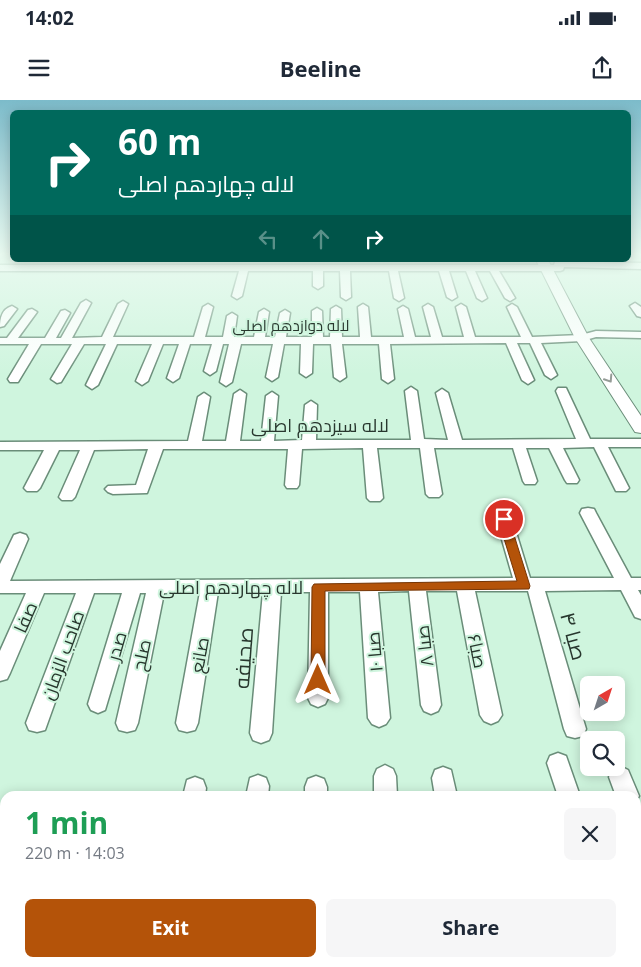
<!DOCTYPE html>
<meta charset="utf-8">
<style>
body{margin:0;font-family:"Open Sans",Cairo,sans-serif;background:#f6f6f7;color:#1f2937;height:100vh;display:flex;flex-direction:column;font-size:19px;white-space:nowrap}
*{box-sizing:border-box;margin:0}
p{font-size:16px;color:#747a83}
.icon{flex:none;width:28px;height:28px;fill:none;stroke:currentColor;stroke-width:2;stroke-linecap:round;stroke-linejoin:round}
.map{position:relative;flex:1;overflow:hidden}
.details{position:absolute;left:0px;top:691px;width:641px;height:176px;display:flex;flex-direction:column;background:#fff;border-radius:15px 15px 0 0;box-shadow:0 2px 12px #0003}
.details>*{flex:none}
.guide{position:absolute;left:10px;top:10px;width:621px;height:152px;border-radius:8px;box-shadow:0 2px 12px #0003;background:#00695c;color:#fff;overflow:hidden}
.needle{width:32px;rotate:39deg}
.tools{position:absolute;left:580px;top:576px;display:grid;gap:10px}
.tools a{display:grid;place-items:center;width:45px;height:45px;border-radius:8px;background:#fff;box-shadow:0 2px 12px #0003;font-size:25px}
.pin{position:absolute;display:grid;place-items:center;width:42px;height:42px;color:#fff;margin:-21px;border:2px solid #fff;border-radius:50%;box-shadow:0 1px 5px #0007}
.me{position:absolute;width:55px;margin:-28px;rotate:0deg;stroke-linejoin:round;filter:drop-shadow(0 0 4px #0008)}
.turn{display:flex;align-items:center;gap:18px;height:105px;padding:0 25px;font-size:22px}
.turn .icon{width:65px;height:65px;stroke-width:2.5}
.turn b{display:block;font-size:35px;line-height:42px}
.lanes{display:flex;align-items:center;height:48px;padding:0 25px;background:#0003;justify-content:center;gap:25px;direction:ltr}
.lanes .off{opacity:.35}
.round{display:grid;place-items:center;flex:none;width:52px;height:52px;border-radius:8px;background:#f6f6f7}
.headline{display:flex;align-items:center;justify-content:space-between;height:85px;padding:0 25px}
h1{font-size:30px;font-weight:700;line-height:38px;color:#1e9e55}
.button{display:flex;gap:10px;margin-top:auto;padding:10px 25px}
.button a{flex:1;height:58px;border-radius:8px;background:#b45309;color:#fff;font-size:20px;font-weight:700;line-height:58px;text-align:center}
.button a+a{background:#f6f6f7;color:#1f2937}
.status{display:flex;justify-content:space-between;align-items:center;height:35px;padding:0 25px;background:#fff;direction:ltr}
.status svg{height:14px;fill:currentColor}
header{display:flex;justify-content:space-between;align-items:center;height:65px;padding:0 25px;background:#fff;font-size:22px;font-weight:700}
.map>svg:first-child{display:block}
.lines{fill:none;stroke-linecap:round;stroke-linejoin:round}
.minor-casing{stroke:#6a8d79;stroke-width:3}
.major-casing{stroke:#6a8d79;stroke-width:2}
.minor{fill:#fff;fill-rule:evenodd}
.major{fill:#fff;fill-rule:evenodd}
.oneway{stroke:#949b96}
.route{fill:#b45309;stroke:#753606}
.labels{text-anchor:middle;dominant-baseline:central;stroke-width:4;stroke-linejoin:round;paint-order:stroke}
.far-street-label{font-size:15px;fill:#28372e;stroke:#cff5de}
.street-label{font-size:18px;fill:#28372e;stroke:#cff5de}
.near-street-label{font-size:21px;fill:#28372e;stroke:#cff5de}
</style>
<div class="status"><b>14:02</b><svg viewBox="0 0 49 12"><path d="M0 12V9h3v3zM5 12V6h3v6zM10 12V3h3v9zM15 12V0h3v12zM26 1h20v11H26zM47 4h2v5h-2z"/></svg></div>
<header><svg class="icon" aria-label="menu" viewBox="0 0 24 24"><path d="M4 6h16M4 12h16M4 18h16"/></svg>Beeline<svg class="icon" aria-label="share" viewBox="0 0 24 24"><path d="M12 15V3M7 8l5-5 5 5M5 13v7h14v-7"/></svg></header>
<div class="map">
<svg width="641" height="867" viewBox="0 0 641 867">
<rect width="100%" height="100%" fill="#cff5de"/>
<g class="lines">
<defs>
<path id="minor" d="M558,161L641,163V169L564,167L563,170L560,171H499L515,198L510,201L505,198L490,171H475L487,198L482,201L477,198L466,171H449L457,197L452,200L447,197L439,171H398L404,198L399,201L394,198L389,171H350L351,197L346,200L341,197L340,171H323V186L318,189L313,186V171H248L242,196L237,199L232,196L239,171H0V165H554L555,162Z
M86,200L91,203L72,238L102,237L118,204L123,201L128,204L113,237H194L203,207L208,204L213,207L205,237H223L227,216L232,213L237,216L234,237H254L259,212L264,209L269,212L265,237H275L280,213L285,210L290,213L286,237H312V211L317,208L322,211L323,237H330L331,209L336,206L341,209L342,237H360L358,207L363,204L368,207L371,237H404L398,209L403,206L408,209L415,237H431L423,207L428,204L433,207L442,237H464L456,207L461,204L466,207L475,237H521L507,207L512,204L517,207L532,237L581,235L596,231L641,232V238L596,237L582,241L541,243L557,275L551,279L545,275L530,243H517L534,280L528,284L522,280L506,243L390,244L394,279L388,283L382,279L379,244H342L346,277L340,281L334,277L331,244H313L312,273L306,277L300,273L301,244H284L278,277L272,281L266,277L273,244H241L232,282L226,286L220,282L229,244H223L216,271L210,275L204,271L212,244H190L179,278L173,282L167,278L179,244H163L148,281L142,285L136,281L152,244H117L98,285L92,289L86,285L106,244H84L61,282L57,283L51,279L72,244H41L18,282H10L8,279L29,244H0V238H7L28,210L32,209L37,212L18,238H45L61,211L65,210L70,213L56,238H61L81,203Z
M635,203L641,207V217L637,216L630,206Z
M12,206L17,209L4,226L0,227C0,218 2,209 12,206Z
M411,287L417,291L424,339L448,340L436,293L442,289L448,293L462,340L576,339L556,291L558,288H566L590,339H641V347H608L629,388L626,391H616L594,347L563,348L579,380L577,383H567L565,380L549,348H526L537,381L535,384H525L523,381L513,348H434L442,394L439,397H429L426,394L420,348H377L383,398L380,401H370L367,398L363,348L302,349L299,385L297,388H287L285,385L288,349H163L147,393L113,394L108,392L105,389L108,386L136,385L148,349L94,350L75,397L72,400H62L59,397L80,350H59L40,388L37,391H27L24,388L44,350H0V342L188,341L198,297L204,293L210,297L202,341H226L234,294L240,290L246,294L240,341H261L266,296L272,292L278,296L274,341L302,340L305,305L311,301L317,305L316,340H411L405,291Z
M588,408L594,409L596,413L631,478H641V490H638L641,495V519L635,517L621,490L545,491L586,629L583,636L575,638L567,636L564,629L528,491H475L502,615L498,621L491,624L484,621L480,615L457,491H426L441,605L438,611L431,614L424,611L421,605L409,491L378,492L390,618L386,624L379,627L372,624L368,618L360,492H328V598L325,604L318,607L311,604L308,598L310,492H281L272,633L269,640L261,643L253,640L250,633L263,492H218L198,623L195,630L187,632L179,630L176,623L200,492L164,493L138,623L135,630L127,632L119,630L116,623L146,493H140L105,610L98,613L91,610L88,604L122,493H94L45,630L37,632L29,630L26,623L76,493H44L10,573L7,579L0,581V551L26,493H0V464L14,435L20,433L26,435L28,439L10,481L513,478L496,419L498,415L504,414L510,415L512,419L530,478H614L580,413L582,409Z
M558,653L566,656L580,696H558L547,663L550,656Z
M385,665L393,669L396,676L397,696H374V676L377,669Z
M620,666L628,670L639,696L636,701V696H616L609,677L612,670Z
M443,667L451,670L457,696H435L432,678L435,670Z
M258,675L266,678L269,686L268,696H246L250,678Z
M316,676L324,679L327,687V696H305V687L308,679Z
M195,677L203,680L206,688L205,696H183L187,680Z
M636,710L641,712V747L636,745Z
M636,861L638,867H610L609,862H636Z
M14,862H42L41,867H13Z
M157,862H185L184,867H156Z
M237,862H265V867H237Z
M302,862H330V867H302Z
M380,862H408V867H380Z
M456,862H484V867H456Z
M532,862H560L561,867H533Z"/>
<path id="major" d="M536,160H548L589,238L641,316V333L635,332L575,238Z"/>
</defs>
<use href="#minor" class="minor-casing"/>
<use href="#major" class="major-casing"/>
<use href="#minor" class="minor"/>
<use href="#major" class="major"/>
</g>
<defs><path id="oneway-chevron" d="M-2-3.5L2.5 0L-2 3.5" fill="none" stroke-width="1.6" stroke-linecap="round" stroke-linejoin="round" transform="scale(1.25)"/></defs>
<use class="oneway" href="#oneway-chevron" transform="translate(609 279) rotate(57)"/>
<linearGradient id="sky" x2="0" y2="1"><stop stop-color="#7cbbca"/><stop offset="0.56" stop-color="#e9faf0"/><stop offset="1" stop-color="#e9faf0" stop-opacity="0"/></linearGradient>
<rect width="641" height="275" fill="url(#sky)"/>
<path class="route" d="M504,416L509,419L530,486L529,489L325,491V580L323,584L318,585L313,584L311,580L312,487L314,484L517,481L498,419Z"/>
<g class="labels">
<g class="far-street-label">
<text x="291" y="225">لاله دوازدهم اصلی</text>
</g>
<g class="street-label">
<text x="320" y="325">لاله سیزدهم اصلی</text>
<text x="231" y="487">لاله چهاردهم اصلی</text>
<text transform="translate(25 517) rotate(-66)">صفا</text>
<text transform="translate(116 546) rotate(-74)">صدر</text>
<text transform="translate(424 546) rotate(-97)">صبا ۸</text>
<text transform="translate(478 551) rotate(78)">صبا۶</text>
<text transform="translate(374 552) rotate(-95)">صبا ۱۰</text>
<text transform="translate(62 555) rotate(-70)">صاحب الزمان</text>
<text transform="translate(141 555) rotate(-78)">صلح</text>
<text transform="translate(199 555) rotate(-80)">صانع</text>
</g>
<g class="near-street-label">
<text transform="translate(574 536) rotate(75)">صبا ۴</text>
<text transform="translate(243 558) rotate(-86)">صحیفه</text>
</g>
</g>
</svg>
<div class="tools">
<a><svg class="needle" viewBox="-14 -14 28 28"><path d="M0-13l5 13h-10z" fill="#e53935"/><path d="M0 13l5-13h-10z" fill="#747a83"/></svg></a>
<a><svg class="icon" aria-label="search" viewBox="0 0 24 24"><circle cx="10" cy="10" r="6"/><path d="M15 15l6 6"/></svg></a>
</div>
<div class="pin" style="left:504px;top:419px;background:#d93025"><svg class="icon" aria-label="arrive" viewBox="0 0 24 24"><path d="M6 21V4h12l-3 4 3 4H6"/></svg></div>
<svg class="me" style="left:318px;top:580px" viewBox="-20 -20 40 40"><path d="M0-17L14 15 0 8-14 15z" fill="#b45309" stroke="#fff" stroke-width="4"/></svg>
<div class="guide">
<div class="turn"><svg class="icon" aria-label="right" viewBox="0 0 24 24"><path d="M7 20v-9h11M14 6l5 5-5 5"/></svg><div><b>60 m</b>لاله چهاردهم اصلی</div></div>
<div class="lanes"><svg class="icon off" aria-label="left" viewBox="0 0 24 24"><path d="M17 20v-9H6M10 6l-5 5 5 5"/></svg><svg class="icon off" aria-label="ahead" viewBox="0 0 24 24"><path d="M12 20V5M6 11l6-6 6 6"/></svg><svg class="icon" aria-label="right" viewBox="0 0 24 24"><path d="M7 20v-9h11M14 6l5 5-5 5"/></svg></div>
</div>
<section class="details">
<div class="headline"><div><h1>1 min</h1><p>220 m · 14:03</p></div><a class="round"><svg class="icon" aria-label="close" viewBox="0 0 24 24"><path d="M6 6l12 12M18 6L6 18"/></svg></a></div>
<div class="button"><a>Exit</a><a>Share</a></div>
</section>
</div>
